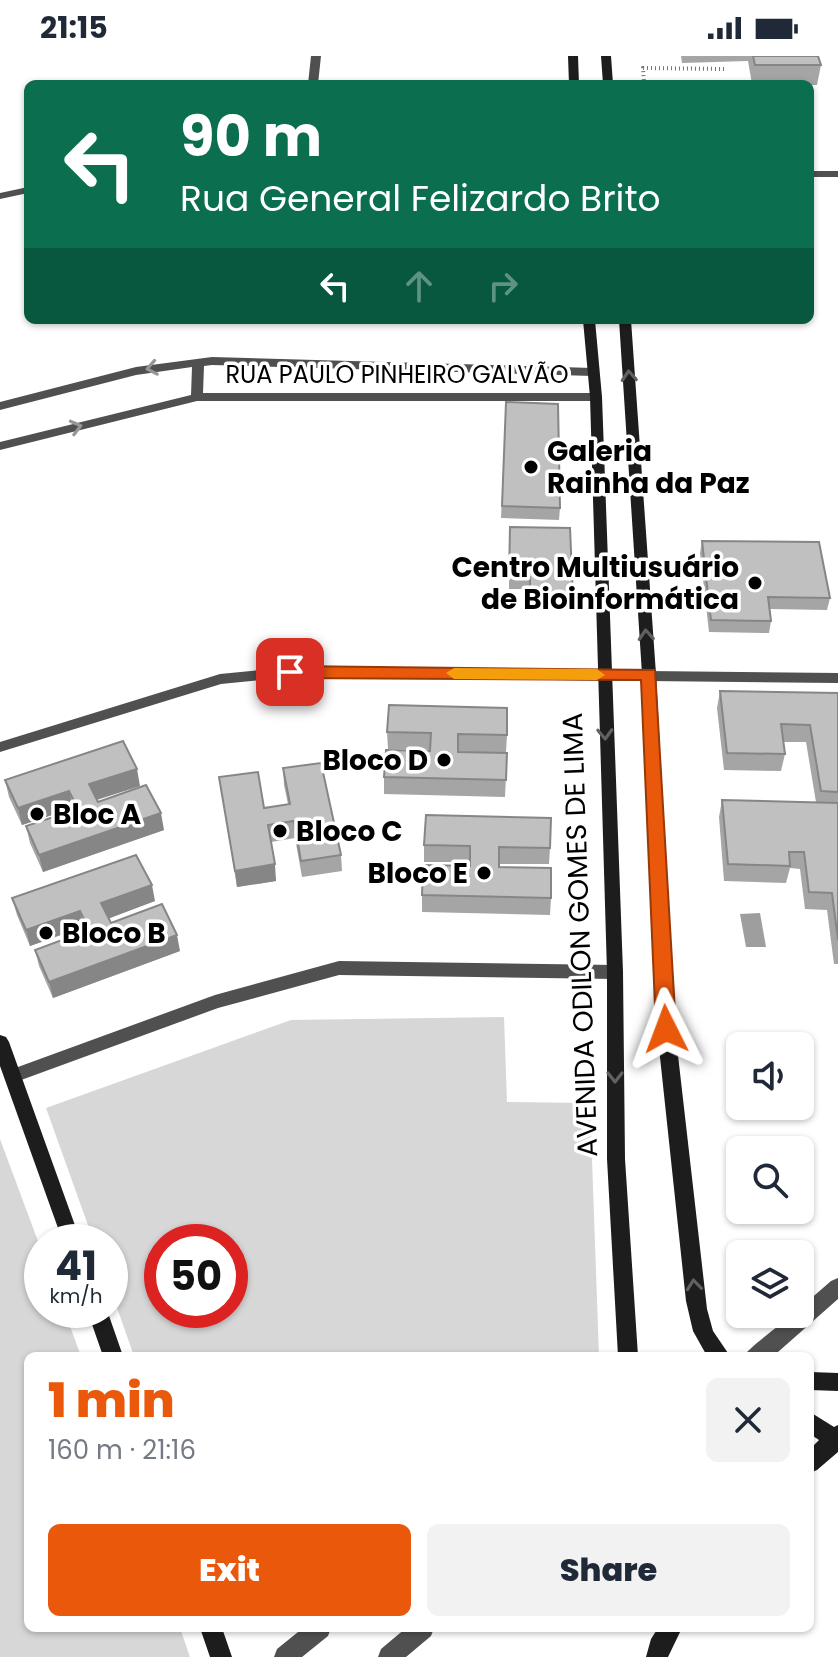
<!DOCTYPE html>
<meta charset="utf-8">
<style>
body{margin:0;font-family:Poppins,sans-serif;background:#f2f2f3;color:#1f2937;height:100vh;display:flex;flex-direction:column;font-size:30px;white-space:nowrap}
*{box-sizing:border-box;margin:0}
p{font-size:26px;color:#747a83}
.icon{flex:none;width:44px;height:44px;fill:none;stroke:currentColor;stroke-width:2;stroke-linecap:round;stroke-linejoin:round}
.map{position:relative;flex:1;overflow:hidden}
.panel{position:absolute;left:24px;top:1296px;width:790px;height:280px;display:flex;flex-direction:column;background:#fff;border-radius:12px;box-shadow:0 2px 6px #0004}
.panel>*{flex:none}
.guide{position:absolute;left:24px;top:24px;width:790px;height:244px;border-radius:12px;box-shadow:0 2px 6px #0004;background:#0b6e4f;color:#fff;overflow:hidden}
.fabs{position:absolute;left:726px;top:976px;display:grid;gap:16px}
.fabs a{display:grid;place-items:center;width:88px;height:88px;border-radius:12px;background:#fff;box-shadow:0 2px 6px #0004;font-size:40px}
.speed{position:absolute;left:24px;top:1168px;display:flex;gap:16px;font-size:40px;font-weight:700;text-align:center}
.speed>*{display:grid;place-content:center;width:104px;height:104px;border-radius:50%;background:#fff;box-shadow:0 2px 6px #0004;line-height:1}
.speed small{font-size:20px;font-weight:400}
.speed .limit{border:12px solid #d22;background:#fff;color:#111}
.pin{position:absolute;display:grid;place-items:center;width:68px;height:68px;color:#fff;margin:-34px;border-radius:16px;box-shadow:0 4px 12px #0006}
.me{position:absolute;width:88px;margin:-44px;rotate:357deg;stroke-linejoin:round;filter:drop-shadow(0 0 6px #0008)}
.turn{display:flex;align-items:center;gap:28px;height:168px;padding:0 24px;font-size:36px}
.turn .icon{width:104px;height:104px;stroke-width:2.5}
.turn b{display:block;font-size:56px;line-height:68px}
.lanes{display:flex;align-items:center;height:76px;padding:0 24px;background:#0003;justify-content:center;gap:40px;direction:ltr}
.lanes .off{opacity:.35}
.round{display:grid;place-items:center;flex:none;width:84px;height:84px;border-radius:12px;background:#f2f2f3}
.summary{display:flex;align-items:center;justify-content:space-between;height:136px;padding:0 24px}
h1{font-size:48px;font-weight:800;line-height:60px;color:#ea580c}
.button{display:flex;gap:16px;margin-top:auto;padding:16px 24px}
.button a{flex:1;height:92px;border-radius:12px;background:#ea580c;color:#fff;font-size:32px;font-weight:800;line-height:92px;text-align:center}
.button a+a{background:#f2f2f3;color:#1f2937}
.status{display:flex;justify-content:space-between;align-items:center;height:56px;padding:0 40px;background:#fff;direction:ltr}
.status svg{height:22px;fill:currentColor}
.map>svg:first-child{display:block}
.green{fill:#d7d7d7;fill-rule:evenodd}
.water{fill:#9e9e9e}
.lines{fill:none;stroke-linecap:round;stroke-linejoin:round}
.path{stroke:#727272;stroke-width:4;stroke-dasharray:1 3;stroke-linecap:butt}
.pedestrian{fill:#505050;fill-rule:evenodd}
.minor{fill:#505050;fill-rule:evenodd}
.tertiary{fill:#505050;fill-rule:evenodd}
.secondary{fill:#1d1d1d;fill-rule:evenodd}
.wall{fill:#a5a5a5}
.shaded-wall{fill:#868686}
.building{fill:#c0c0c0;stroke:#868686;stroke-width:2}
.oneway{stroke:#969696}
.oneway2{stroke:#616161}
.route{fill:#ea580c;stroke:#983908;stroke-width:2}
.slow{fill:#f59e0b}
.poi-dot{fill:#000;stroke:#fff;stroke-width:3}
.labels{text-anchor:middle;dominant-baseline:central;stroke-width:7;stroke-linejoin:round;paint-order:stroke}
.far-street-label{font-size:24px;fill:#000;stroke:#fff}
.poi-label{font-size:28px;font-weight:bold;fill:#000;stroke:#fff;text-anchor:start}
.street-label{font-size:28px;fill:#000;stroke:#fff}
</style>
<div class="status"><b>21:15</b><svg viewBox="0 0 49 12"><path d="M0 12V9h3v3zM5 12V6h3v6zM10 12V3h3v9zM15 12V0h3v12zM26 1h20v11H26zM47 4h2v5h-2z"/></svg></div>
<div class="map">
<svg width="838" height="1601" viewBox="0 0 838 1601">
<rect width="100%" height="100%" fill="#fff"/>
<path class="green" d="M504,961L507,1046L590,1047L599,1300H134L110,1232V1186H94L46,1052L291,964ZM162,1186H230V1254H162Z
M0,1083L42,1196V1254H64L81,1300H28V1572H180L190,1601H0Z"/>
<path class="water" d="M760,857L766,891H746L740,858Z"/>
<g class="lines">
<path class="path" d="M644,28L643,12L724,13"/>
<path class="pedestrian" d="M303,1572H331L328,1580L302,1601H274L277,1593Z
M406,1572H434L431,1580L406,1601H378L381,1593Z"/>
<path class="minor" d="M311,0H321L318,28H308Z
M810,115H838V121H810Z
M28,131V137L0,143V137Z
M212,301L593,312L599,316L593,320L212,309L204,310L203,337H596L602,341L596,345H197L0,394V386L191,339L192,311L136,319L0,354V346L136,311Z
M290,611L838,617V627L290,621L221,628L0,696V686L220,618Z
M339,905L615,909L621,911L623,916L621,921L615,923L339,919L218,952L13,1027L7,1025L4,1020L7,1015L215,939Z"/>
<path class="tertiary" d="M838,1222V1243L778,1296L772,1300H744C747,1293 784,1266 793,1258H800V1252L831,1225Z"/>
<path class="secondary" d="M568,0H578L579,28H569Z
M601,0H611L613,28H603Z
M583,264H595L602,341L623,916L625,1103L638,1300H618L607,1103V916L590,341Z
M619,264H631L656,618L675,973L707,1253L713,1275L730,1300H707L693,1275L686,1245L657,973L642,618Z
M0,979L6,981L9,986L81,1186H63L0,1010Z
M87,1254H107L123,1300H103Z
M810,1316L838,1317V1335L810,1334Z
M810,1356L834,1371L838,1369V1396L817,1414L810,1417V1393L819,1384L810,1378Z
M200,1572H222L232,1601H210Z
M658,1572H682L668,1601H646L651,1583Z"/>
</g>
<path class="wall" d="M681,0H818L821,9L817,29L752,28L748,5L682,7Z
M506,346L560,452L559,464L501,462Z
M509,483L573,541L572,553L529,552V533H509Z
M702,485L830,542L827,554L770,553L771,565L769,577L709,576L700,497Z
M720,635L838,637V908H834L827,854L805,853L800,813L790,812L786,827L724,825L719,761L722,744L816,746L806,686H783L785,698L781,715L724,714L717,652Z
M387,676L507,679L506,696H458L507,697L505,741L384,738V721L430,694L388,693Z
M283,712L341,799L342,815L302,821L295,782L271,786L276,825L237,831L219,721L264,752L288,748L284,729Z
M5,724L140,730L97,744L98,746L164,774L43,816L30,787L26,770L74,754L73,752L22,769L9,741Z
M424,789L550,792L549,808H499V811L551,842L550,859L422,856V839L470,810V806H424Z
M12,842L155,845L108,862L111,867L180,895L53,942L39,910L35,894L85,876L83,871L30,890L17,859Z"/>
<path class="shaded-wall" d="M137,713L140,730L92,745L89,728Z
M69,735L73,752L22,769L18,752Z
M161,757L164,774L43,816L39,799Z
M275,808L276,825L237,831L235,815Z
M152,829L155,845L105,864L101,847Z
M80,855L83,871L30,890L26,874Z
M177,879L180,895L53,942L49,926Z"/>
<path class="building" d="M753,0H818L821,9H755Z
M506,346L558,348L560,452L502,450Z
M510,471L570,472L573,541L530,540V521H509Z
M702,485L819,486L830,542L768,541L771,565L711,564Z
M720,635L838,637V736L821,735L810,669L781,668L785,698L727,697Z
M389,649L507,652V679L458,678V696L507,697L506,724L384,721L386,694L430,695L431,677L387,676Z
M123,685L137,713L89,728L98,746L146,729L161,757L39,799L26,770L78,753L69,735L18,752L5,724Z
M321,707L341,799L301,805L294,765L268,769L275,808L235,815L219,721L258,716L264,752L290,748L283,712Z
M722,744L838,747V884L832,837L809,836L804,796H789L790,810L728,808Z
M426,759L551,762L550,792L499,791V811L551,812V842L422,839L423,809L470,810V790L424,789Z
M136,799L152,829L101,847L111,867L162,848L177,879L49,926L35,894L89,874L80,855L26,874L12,842Z"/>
<defs><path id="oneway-chevron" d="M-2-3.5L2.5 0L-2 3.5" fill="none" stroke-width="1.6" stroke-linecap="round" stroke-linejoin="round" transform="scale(2)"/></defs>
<g class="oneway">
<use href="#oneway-chevron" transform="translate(152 312) rotate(169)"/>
<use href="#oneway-chevron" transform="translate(76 371) rotate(-14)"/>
</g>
<g class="oneway2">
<use href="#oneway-chevron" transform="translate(629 320) rotate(-94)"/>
<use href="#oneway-chevron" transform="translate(646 579) rotate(-94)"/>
<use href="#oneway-chevron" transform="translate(605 678) rotate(88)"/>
<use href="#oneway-chevron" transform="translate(615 1021) rotate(90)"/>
<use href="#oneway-chevron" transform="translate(694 1229) rotate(-96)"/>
</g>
<path class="route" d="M290,610L655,614L676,973L673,978L666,981L656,973L641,624L290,622L282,616Z"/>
<path class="slow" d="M454,612L597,613L605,619L597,624L454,623L446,617Z"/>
<g class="poi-dot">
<circle cx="531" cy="411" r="8"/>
<circle cx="755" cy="527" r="8"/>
<circle cx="444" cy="704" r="8"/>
<circle cx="37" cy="758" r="8"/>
<circle cx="280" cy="775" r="8"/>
<circle cx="484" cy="817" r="8"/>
<circle cx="46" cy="877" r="8"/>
</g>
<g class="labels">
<g class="far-street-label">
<text x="397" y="318">RUA PAULO PINHEIRO GALVÃO</text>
</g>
<g class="poi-label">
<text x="547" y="395">Galeria<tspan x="547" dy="32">Rainha da Paz</tspan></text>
<text x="739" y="511" text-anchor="end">Centro Multiusuário<tspan x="739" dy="32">de Bioinformática</tspan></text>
<text x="428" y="704" text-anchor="end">Bloco D</text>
<text x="53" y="758">Bloc A</text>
<text x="296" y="775">Bloco C</text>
<text x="468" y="817" text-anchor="end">Bloco E</text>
<text x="62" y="877">Bloco B</text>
</g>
<g class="street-label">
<text transform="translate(580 879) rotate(-92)">AVENIDA ODILON GOMES DE LIMA</text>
</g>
</g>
</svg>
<div class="fabs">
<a><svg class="icon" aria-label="sound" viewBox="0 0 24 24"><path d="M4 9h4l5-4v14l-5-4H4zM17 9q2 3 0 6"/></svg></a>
<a><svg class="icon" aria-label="search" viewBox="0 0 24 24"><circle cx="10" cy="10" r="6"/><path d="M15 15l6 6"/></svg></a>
<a><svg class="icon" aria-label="layers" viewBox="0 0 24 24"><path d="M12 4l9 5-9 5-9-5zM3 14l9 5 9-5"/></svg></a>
</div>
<div class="speed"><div>41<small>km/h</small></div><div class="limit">50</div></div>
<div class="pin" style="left:290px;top:616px;background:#d93025"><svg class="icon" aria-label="arrive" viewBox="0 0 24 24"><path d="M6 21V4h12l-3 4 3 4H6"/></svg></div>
<svg class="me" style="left:666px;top:973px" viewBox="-20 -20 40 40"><path d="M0-17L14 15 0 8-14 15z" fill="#ea580c" stroke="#fff" stroke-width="4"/></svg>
<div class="guide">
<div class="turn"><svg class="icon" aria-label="left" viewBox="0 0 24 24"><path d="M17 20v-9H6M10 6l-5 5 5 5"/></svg><div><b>90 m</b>Rua General Felizardo Brito</div></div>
<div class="lanes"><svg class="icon" aria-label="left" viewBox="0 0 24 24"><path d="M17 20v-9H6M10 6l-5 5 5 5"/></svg><svg class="icon off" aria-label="ahead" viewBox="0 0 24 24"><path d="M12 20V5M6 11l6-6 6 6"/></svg><svg class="icon off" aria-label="right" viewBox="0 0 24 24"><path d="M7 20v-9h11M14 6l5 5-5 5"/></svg></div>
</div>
<section class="panel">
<div class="summary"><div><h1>1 min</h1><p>160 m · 21:16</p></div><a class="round"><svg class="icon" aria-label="close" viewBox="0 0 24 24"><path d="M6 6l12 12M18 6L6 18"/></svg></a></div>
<div class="button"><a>Exit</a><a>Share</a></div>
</section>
</div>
